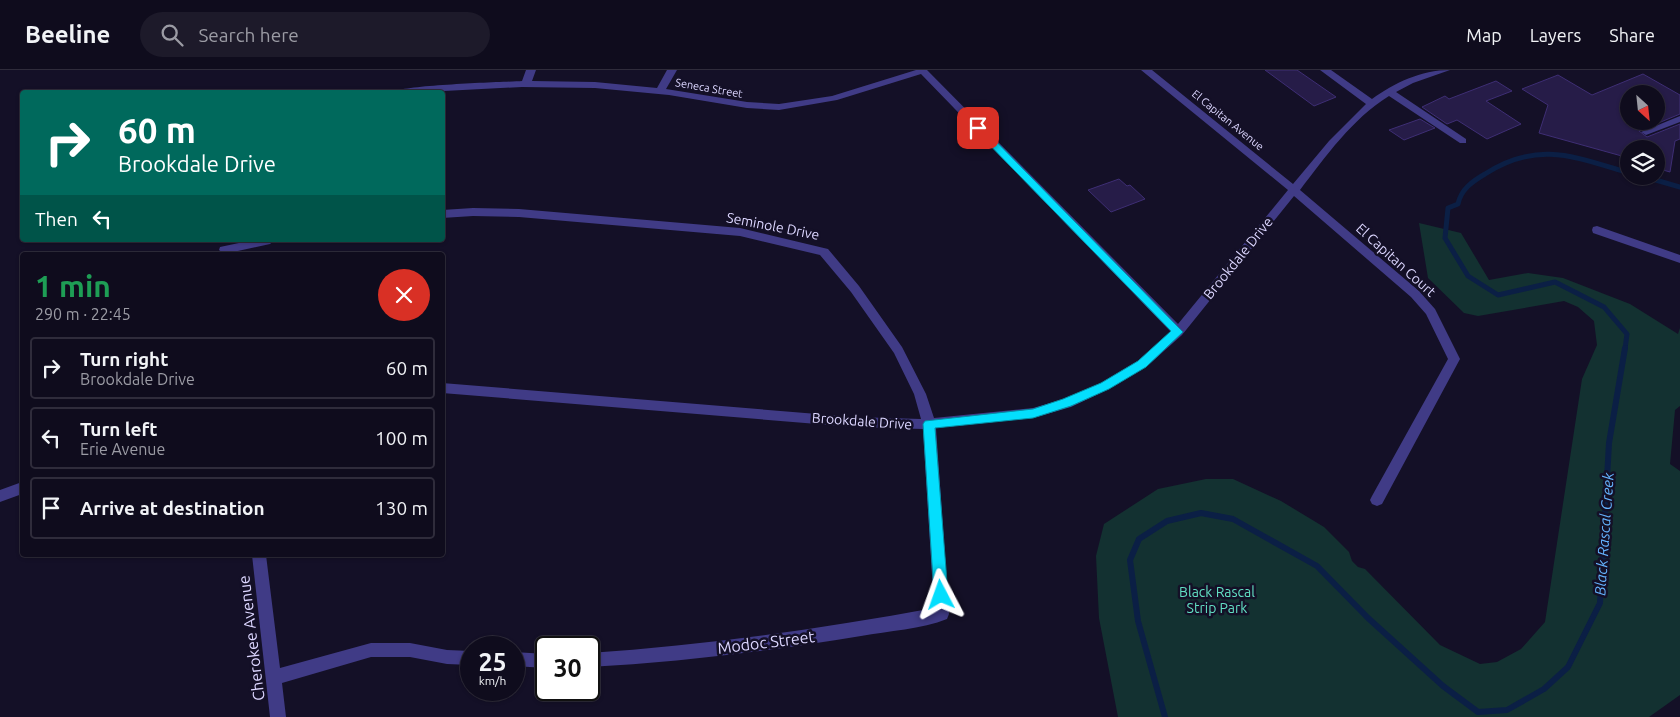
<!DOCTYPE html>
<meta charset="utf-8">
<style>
body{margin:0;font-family:Ubuntu,sans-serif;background:#1d1a2a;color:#f1f3f6;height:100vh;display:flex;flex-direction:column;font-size:19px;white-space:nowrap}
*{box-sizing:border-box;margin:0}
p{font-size:16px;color:#9b9ba4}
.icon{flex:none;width:28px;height:28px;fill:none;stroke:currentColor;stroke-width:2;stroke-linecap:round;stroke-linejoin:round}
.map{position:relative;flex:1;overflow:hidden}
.panel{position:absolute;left:20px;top:182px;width:425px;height:305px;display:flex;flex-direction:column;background:#0f0c1d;border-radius:5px;box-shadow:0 1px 4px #0004,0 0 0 1px #2f2c3b}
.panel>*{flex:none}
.guide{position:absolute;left:20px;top:20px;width:425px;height:152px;border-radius:5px;box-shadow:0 1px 4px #0004,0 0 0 1px #2f2c3b;background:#00695c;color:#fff;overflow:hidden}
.needle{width:32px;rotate:153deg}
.tools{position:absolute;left:1620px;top:15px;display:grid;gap:10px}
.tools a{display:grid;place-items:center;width:45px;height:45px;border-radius:50%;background:#0f0c1d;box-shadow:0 1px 4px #0004,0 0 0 1px #2f2c3b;font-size:25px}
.speed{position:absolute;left:460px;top:566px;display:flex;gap:10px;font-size:25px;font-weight:700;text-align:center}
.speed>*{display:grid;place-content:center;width:65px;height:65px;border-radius:50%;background:#0f0c1d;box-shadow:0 1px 4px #0004,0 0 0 1px #2f2c3b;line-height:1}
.speed small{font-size:12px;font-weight:400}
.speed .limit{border:2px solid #111;border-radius:8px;background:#fff;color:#111}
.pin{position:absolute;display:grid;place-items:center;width:42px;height:42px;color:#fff;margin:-21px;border-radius:10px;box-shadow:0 2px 8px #0006}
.me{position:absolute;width:55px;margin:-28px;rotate:356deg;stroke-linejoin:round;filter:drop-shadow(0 0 4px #0008)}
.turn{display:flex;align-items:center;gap:18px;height:105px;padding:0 15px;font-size:22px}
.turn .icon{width:65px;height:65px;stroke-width:2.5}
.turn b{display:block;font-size:35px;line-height:42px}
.then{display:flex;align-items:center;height:48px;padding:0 15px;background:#0003;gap:10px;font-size:19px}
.round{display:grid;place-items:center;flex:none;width:52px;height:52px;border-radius:26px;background:#1d1a2a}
.head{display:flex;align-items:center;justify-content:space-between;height:85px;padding:0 15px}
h1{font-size:30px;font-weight:600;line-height:38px;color:#1e9e55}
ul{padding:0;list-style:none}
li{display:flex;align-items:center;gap:15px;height:62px;margin:0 10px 8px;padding:0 5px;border:2px solid #2f2c3b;border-radius:5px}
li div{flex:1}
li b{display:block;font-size:19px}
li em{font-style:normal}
header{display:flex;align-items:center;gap:30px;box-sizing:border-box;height:70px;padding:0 25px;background:#0f0c1d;border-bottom:1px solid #2f2c3b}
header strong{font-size:24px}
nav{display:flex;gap:28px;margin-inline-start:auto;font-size:18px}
.search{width:350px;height:45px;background:#1d1a2a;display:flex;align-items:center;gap:12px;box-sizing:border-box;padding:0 18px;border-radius:28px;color:#9b9ba4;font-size:19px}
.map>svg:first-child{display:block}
.green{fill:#133131}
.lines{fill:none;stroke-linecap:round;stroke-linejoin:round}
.stream-far1{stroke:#0b1f45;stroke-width:5}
.stream{stroke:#0b1f45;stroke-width:6}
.building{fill:#261c48;stroke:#3e2e74;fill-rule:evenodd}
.minor{fill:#403b86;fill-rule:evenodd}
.route{fill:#04defd;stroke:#0390a4}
.labels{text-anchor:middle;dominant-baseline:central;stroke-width:5;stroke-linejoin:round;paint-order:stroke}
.far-street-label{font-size:11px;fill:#dcd6ff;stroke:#141027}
.street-label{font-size:14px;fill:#dcd6ff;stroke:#141027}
.park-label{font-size:14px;fill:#62dfc3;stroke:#141027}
.water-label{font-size:15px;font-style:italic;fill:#65b3fe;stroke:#141027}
.near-street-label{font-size:16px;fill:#dcd6ff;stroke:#141027}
</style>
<header>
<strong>Beeline</strong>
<div class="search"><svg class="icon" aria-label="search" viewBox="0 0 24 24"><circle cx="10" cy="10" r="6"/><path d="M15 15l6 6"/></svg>Search here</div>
<nav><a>Map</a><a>Layers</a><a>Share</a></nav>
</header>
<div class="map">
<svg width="1680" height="647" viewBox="0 0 1680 647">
<rect width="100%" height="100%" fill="#141027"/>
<path class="green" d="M1419,153L1461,163L1489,210L1528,203L1563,208L1630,234L1678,264L1680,258V336L1675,340L1670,394L1680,401V625L1649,647H1118L1099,548L1096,486L1104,454L1158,419L1206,409H1233L1281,431L1324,457L1349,482L1352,491L1358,497L1365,499L1440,575L1480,594L1497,592L1521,579L1545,552L1582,309L1597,275L1594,251L1578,237L1564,231L1478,246L1464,243L1428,208Z"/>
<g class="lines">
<path class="stream-far1" d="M1642,106L1680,117
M1625,279L1627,264L1604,237L1555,212L1498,225L1468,206L1445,168L1448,138L1458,134C1461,119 1473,111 1485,104C1538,70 1575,87 1629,103"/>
<path class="stream" d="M1165,647L1138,551L1130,490L1139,469L1167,451L1201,443L1233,449L1317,496L1368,548L1443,616L1478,642L1507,640L1544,619L1568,597L1600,533L1609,373L1625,278"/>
</g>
<path class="building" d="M1265,0H1297L1336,27L1314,36Z
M1643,4L1680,25V44L1639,61L1647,67L1680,54V69L1675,71L1670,102L1656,98V79H1629V88L1539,63L1548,35L1522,19L1558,5L1592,25ZM1629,24H1656V51H1629Z
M1496,11L1512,21L1486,31L1521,54L1487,69L1457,50L1447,54L1422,37L1445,26L1449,29Z
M1420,49L1435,58L1404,70L1389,60Z
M1119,109L1127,116L1130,115L1145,129L1111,142L1088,120Z"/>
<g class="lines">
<path class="minor" d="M526,0H536L532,11L595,12L657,18L667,0H677L666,19L747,32L779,34L832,26L916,0H927L1178,254L1288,120L1141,0H1152L1293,114L1329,71L1366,34L1320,0H1331L1372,29C1394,13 1421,0 1450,0L1413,13L1396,22L1466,69V73H1460L1389,26C1352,49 1326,86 1300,120L1419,221L1435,239L1460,289L1382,434L1377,436L1372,434L1370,430L1372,426L1448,289L1426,244L1411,227L1294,126L1182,265L1146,297L1109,319L1071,337L1033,348L936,358L949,544L947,549C922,559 888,561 861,566C771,581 680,592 589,597V583C705,575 820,559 934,538L923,359L854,357L442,323V313L854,347L921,349L914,324L894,283L851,222L820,185L740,166L519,147L473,146L442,148V140L473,138L519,139L740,158L828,179L859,216L902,277L926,324L934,348L1033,338L1064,329L1101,313L1138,291L1171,262L921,4L837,30L779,40L747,38L669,25L595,18L522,17L425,22H394C403,15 504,12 522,11Z
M1680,46V52L1646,65L1641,62Z
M1597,156L1680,185V193L1593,163L1592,160L1593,157Z
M253,170H275L270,174L224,184L219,180L220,177Z
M22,412V424L0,432V420Z
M252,485H266L280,598L371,573H410L447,580L471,581V595L447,594L410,587H371L282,613L286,647H270Z
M514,582L546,584V598L514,596Z"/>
</g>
<path class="route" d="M978,55L981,56L1183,262L1146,297L1109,319L1071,336L1033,348L935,358L948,525L946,529L941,531L936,529L934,525L923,354L925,351L1033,339L1063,329L1101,313L1138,291L1171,261L975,60L974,58Z"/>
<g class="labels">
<g class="far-street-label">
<text transform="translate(709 18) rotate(10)">Seneca Street</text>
<text transform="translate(1228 50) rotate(39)">El Capitan Avenue</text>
</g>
<g class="street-label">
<text transform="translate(773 156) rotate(11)">Seminole Drive</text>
<text transform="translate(1238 188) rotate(-51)">Brookdale Drive</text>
<text transform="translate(1396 190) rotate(42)">El Capitan Court</text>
<text transform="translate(862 351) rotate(4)">Brookdale Drive</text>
</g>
<g class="park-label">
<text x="1217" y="522">Black Rascal<tspan x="1217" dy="16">Strip Park</tspan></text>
</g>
<g class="water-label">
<text transform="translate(1604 464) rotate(-86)">Black Rascal Creek</text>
</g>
<g class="near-street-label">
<text transform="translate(251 568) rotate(-97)">Cherokee Avenue</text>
<text transform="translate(766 572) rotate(-7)">Modoc Street</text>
</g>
</g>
</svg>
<div class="tools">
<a><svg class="needle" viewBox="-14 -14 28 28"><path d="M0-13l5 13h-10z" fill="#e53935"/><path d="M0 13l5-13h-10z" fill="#9b9ba4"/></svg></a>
<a><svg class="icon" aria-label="layers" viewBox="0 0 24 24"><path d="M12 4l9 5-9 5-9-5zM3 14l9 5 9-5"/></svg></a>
</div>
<div class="speed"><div>25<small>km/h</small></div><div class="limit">30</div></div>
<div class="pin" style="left:978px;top:58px;background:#d93025"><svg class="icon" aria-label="arrive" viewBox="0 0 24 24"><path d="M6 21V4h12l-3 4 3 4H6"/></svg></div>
<svg class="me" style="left:941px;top:525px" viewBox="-20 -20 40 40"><path d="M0-17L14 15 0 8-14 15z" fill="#04defd" stroke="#fff" stroke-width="4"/></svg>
<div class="guide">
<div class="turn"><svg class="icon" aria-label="right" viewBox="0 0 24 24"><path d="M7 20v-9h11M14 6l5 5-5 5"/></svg><div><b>60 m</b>Brookdale Drive</div></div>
<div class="then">Then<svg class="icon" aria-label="left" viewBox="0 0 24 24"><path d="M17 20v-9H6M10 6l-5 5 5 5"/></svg></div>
</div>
<section class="panel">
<div class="head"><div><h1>1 min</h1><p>290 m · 22:45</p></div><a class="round" style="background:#d93025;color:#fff"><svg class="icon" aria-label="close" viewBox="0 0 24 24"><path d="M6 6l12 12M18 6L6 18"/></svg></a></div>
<ul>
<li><svg class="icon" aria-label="right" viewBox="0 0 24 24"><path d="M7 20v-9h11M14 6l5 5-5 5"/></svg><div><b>Turn right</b><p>Brookdale Drive</p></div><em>60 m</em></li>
<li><svg class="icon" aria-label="left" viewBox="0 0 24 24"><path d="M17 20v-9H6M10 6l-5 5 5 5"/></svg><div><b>Turn left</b><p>Erie Avenue</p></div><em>100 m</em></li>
<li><svg class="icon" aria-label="arrive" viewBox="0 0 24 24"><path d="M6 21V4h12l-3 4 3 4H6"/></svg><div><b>Arrive at destination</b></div><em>130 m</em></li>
</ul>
</section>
</div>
